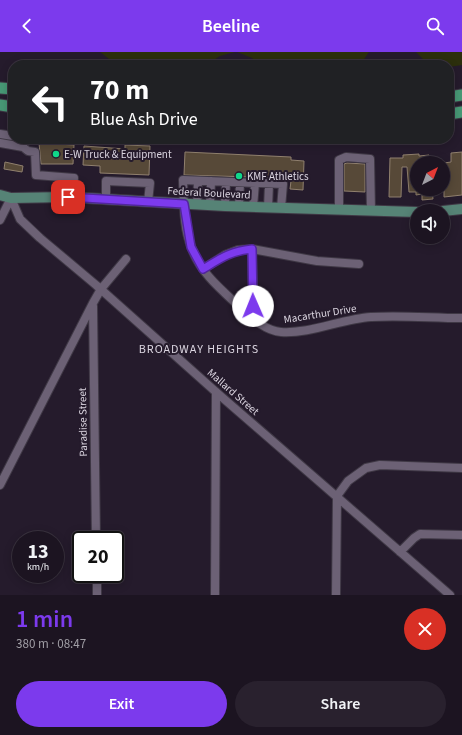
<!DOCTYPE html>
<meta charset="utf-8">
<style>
body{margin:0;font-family:"Source Sans 3",sans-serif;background:#29212e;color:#f1f3f6;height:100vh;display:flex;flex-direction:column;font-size:15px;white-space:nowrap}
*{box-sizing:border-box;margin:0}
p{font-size:13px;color:#a09ea5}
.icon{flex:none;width:22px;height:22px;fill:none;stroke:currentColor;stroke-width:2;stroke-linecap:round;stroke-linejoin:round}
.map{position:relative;height:543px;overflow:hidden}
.side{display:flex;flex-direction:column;background:#1c1421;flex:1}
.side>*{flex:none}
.hud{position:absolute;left:8px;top:8px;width:446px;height:84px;border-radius:16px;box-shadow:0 2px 10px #0003,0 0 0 1px #3a333f;background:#202124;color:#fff;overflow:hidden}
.needle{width:26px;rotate:42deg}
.fabs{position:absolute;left:410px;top:104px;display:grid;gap:8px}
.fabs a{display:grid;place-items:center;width:40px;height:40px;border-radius:50%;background:#1c1421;box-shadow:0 2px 10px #0003,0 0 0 1px #3a333f;font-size:20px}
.speed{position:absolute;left:12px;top:479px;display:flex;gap:8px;font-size:20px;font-weight:700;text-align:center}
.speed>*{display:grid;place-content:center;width:52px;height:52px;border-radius:50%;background:#1c1421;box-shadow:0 2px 10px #0003,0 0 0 1px #3a333f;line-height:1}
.speed small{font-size:10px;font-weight:400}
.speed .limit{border:2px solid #111;border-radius:6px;background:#fff;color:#111}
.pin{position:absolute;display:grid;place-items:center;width:34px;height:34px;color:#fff;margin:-17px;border-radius:8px;box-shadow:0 2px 6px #0006}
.me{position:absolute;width:44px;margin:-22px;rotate:359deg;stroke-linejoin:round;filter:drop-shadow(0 0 3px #0008)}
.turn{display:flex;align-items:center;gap:14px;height:84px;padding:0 16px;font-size:18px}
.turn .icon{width:52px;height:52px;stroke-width:2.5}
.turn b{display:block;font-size:28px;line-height:34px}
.round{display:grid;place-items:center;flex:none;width:42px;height:42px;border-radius:21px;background:#29212e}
.summary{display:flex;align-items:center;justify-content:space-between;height:68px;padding:0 16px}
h1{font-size:24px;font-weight:600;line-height:30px;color:#7c3aed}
.action{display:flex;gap:8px;margin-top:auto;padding:8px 16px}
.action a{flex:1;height:46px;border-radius:24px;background:#7c3aed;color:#fff;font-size:16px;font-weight:600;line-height:46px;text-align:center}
.action a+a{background:#29212e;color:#f1f3f6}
header{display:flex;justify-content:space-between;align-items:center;height:52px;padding:0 16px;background:#7c3aed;color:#fff;font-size:18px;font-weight:600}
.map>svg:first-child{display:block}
.green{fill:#2c2f0d}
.building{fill:#574938;stroke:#90806e}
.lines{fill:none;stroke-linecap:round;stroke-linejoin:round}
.minor-casing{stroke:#3f3845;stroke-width:10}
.major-casing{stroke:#3f3845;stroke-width:12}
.highway-casing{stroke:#3f3845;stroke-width:13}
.minor{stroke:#6c6175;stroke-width:8}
.major{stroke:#568376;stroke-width:10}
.highway{stroke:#489976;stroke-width:11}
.route-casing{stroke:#51269a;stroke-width:10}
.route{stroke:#7c3aed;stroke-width:7}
.poi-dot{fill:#11d98a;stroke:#251b2c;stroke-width:1.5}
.labels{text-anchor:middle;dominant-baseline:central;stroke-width:4;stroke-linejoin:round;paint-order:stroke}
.poi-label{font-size:11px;fill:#dbd5e0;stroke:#251b2c;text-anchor:start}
.street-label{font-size:11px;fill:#dbd5e0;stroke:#251b2c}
.neighbourhood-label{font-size:12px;letter-spacing:1px;fill:#dbd5e0;stroke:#251b2c}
</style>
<header><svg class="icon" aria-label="back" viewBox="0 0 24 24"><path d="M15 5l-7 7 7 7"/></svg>Beeline<svg class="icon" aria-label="search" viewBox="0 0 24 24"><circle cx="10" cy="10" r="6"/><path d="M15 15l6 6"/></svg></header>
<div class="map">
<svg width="462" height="543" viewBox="0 0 462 543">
<rect width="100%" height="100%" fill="#251b2c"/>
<path class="green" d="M100,0H235L220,4L206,13H117Z
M237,0H369L360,13H261L252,6Z
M416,0H462V13L449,15V13H429Z"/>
<path class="building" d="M29,87H54L57,92L74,93L73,112H41L39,91H29Z
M125,93L150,94L149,123L100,121V114L83,113L84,94L125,97Z
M185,100L291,105V108L304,109L303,138L290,137L291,129L283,126L184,123Z
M462,100V143L444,145V136L446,135L444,111L451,110V101Z
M419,102V104L429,103L430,111H417V137H432L433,147L422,148V142L416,143V140H409L407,115H402L401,145H389L390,106H403V103Z
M5,110L23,114L22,120L4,117Z
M347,111L365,112V140L344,139V112Z"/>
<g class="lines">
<defs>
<path id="minor" d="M0,82L13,84
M0,91L23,95L28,99L35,100L36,123L74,126L72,145
M23,95L24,87
M11,146L20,167L40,186L96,233L216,340L450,543
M106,147V129L150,131L148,150
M197,153L198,129
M210,153L211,129
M225,154L226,130
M239,155L240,130
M253,155L255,131
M268,156L269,132
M281,156L283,132L183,128C184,150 183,176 192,197C201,222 223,239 242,257C252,266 266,279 281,280C311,282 341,267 371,265C401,263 432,266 462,266
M339,158V108L346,105L370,107L371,159
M0,168L11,146
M252,197L253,254
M203,217L225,203L238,198L252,197L317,209L359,212
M93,254L96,488
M0,433L93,251L101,237L126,207
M400,500L414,486L420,482L462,483
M97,522V543
M215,543L216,340
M336,543L337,444L348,429L366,416L380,413L462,416"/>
<path id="major" d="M0,143L11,146L68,145L225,154L417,160
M443,159L462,157"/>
<path id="highway" d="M0,36L13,37
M449,45L462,43
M0,53L13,55
M449,62L462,60"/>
</defs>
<use href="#minor" class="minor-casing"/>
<use href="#major" class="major-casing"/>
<use href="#highway" class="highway-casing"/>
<use href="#minor" class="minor"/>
<use href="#major" class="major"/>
<use href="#highway" class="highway"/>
</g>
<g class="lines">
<defs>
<path id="route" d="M68,145L184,152L191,195L203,217C221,206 231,199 252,197L253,254"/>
</defs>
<use href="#route" class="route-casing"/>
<use href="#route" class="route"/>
</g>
<g class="poi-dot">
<circle cx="56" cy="102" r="4"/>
<circle cx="239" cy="124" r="4"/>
</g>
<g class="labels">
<g class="poi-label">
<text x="64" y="102">E-W Truck &amp; Equipment</text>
<text x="247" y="124">KMF Athletics</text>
</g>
<g class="street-label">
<text transform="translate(209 141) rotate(3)">Federal Boulevard</text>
<text transform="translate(320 262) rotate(-9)">Macarthur Drive</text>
<text transform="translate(233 340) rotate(41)">Mallard Street</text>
<text transform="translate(83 370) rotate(-91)">Paradise Street</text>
</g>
<g class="neighbourhood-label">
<text x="199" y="297">BROADWAY HEIGHTS</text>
</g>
</g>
</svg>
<div class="fabs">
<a><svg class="needle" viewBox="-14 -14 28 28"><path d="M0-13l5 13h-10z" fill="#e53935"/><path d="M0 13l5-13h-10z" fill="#a09ea5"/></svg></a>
<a><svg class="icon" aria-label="sound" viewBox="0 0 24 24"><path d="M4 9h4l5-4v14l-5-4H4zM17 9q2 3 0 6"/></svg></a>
</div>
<div class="speed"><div>13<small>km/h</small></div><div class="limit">20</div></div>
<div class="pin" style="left:68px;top:145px;background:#d93025"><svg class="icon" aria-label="arrive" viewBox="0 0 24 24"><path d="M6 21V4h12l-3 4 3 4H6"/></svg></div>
<svg class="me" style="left:253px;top:254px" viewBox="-20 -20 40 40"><circle r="19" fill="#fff"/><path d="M0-13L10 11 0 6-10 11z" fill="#7c3aed"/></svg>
<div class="hud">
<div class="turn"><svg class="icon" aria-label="left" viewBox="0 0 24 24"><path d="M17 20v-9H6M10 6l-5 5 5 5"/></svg><div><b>70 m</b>Blue Ash Drive</div></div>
</div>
</div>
<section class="side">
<div class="summary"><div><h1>1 min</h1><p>380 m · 08:47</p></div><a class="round" style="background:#d93025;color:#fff"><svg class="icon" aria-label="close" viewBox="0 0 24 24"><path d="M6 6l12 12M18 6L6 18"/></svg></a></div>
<div class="action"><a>Exit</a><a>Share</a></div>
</section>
